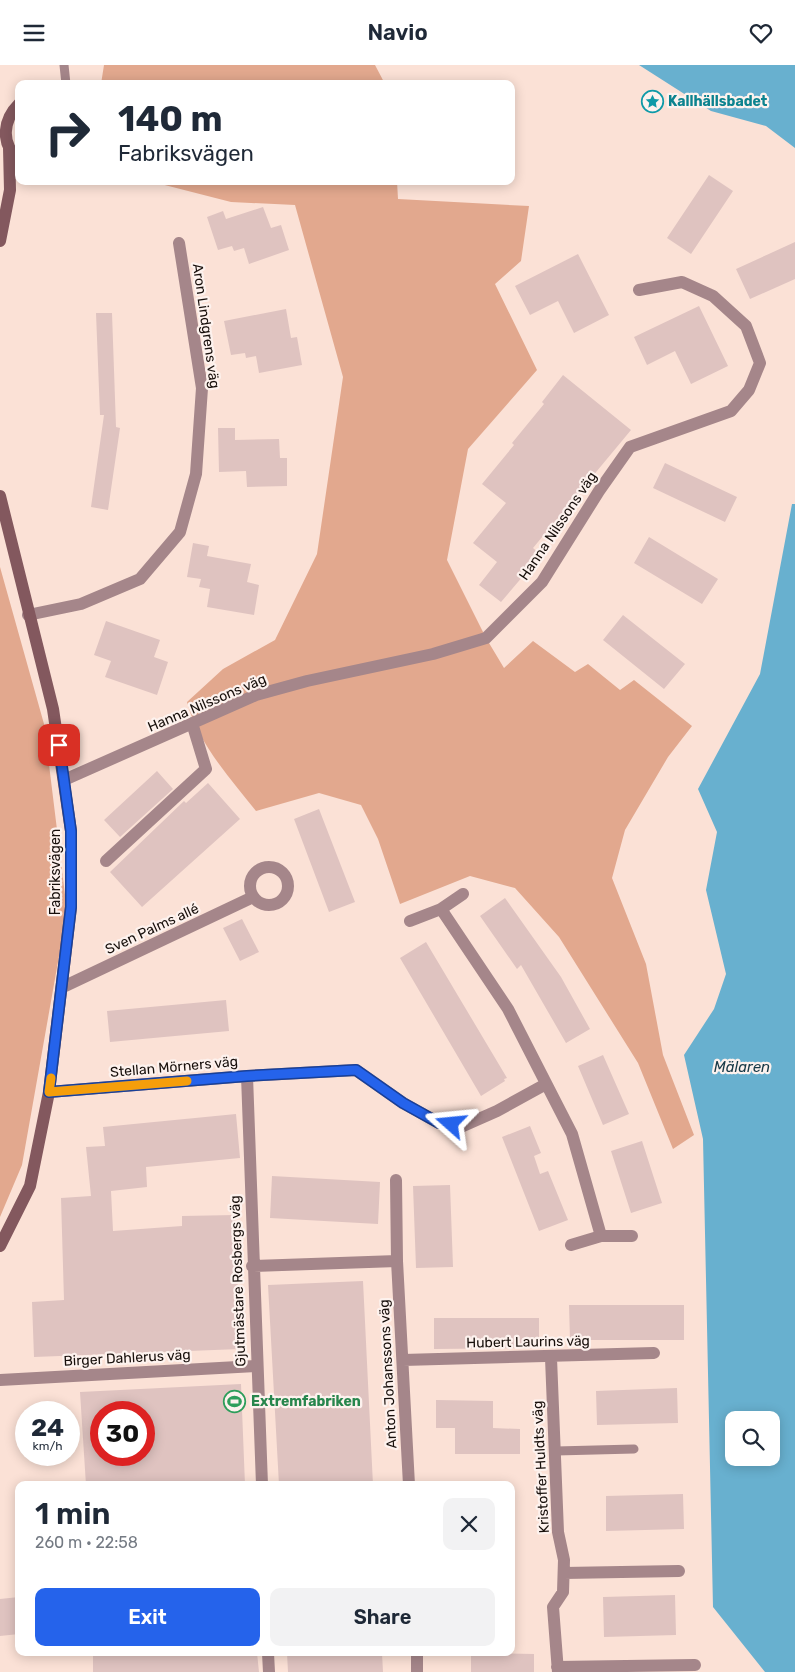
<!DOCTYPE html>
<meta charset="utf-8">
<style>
body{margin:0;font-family:Rubik,sans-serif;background:#f2f2f3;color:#1f2937;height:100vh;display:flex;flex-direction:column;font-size:19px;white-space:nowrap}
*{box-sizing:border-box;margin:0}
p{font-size:16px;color:#747a83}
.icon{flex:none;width:28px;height:28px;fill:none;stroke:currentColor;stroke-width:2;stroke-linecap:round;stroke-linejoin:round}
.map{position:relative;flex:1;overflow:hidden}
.sheet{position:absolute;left:15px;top:1416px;width:500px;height:175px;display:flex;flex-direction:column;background:#fff;border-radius:10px;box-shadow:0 2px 12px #0003}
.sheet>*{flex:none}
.hud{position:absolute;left:15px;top:15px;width:500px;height:105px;border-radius:10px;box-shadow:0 2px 12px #0003;background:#fff;color:#1f2937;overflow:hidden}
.fabs{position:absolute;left:725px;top:1346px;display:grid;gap:10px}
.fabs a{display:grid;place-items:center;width:55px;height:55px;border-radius:10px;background:#fff;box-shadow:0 2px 12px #0003;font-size:25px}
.speed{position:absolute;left:15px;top:1336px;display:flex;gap:10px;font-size:25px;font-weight:700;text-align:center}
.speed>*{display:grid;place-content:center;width:65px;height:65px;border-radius:50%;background:#fff;box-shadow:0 2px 12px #0003;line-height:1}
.speed small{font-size:12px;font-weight:400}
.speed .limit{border:8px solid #d22;background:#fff;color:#111}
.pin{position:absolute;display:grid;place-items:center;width:42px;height:42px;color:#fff;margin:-21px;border-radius:10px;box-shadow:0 2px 8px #0006}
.me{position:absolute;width:55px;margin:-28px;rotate:288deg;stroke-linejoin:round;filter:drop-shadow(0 0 4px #0008)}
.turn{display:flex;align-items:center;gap:18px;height:105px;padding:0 20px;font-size:22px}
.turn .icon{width:65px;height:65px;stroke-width:2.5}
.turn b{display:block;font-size:35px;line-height:42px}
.round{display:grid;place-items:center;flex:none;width:52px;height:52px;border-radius:10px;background:#f2f2f3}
.overview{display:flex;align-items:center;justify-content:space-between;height:85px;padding:0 20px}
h1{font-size:30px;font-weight:600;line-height:38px}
.cta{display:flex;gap:10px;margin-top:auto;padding:10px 20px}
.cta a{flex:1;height:58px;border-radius:10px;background:#2563eb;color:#fff;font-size:20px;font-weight:600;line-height:58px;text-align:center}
.cta a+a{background:#f2f2f3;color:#1f2937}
header{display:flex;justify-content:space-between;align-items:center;height:65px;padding:0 20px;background:#fff;font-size:22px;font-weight:600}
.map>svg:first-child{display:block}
.green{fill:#e2a88e}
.water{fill:#68b0cf;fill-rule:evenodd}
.building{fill:#dfc3c0;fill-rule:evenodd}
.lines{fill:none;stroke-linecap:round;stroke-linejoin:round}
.lane{stroke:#a5868a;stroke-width:9}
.street{stroke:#a5868a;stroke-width:12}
.secondary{stroke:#83585e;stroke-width:12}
.route-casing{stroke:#184099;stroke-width:12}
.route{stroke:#2563eb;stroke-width:9}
.slow{stroke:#f59e0b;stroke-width:9}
.labels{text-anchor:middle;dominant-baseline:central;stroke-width:4.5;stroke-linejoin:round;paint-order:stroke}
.culture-label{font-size:14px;font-weight:bold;fill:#0d838f;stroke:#fdf2ee;text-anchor:start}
.street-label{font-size:14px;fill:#170f0b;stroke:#fdf2ee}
.leisure-label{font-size:14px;font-weight:bold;fill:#27864d;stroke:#fdf2ee;text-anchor:start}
.water-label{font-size:15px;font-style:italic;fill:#173947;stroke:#fdf2ee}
</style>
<header><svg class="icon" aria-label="menu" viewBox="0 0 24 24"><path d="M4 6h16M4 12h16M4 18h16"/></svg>Navio<svg class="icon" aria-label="heart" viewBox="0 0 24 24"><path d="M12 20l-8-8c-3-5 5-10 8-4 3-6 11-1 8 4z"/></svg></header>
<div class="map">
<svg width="795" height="1607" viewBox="0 0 795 1607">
<rect width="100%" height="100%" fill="#fbe1d6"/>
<path class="green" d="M104,0H375L385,19H101Z
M149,116H397L398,134L529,141L521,196L495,219L537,305L468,384L447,495L486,573L504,603L533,576L575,607L588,599L620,625L634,615L692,661L668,692L625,765L612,813L646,899L663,990L694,1070L673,1084L638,998L559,872L515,823L470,811L400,839L378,774L361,740L319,728L256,746C229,712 198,678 187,637L223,604L275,575L317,489L343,312L295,140L231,137Z
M0,502L44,659L67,846L22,1100L0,1152Z"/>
<path class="water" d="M639,0H795V83L766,61L711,46Z
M792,439H795V1607H765L713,1542L703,1074L684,990L714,944L726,909L706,825L717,767L698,724L760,609ZM734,1355H771V1392H734Z"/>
<path class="building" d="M709,110L733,126L691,189L667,173Z
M263,142L271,163L281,160L289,185L249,199L244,183L234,186L232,181L218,185L207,152L223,146L226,154Z
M795,177V214L750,234L736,204Z
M578,189L609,250L574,268L558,236L530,250L515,221Z
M699,241L728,301L691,319L675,286L647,300L634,272Z
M286,244L291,273L297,272L302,300L259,308L256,291L246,293L245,288L231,290L224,256Z
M96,248H112L116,362L120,363L108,445L91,442L104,350H100Z
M563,310L631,365L533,483L541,490L501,537L479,520L497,497L473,478L506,438L482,419L514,380L512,378L544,339L542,337Z
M218,363H235V375L279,374L280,393H287V421L247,422L246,406L219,407Z
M665,398L737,432L725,457L653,423Z
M649,472L718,514L702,539L634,498Z
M193,478L209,481L207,491L251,499L247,517L259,520L254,550L207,542L210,524L199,522L201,514L187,512Z
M623,550L685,599L664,624L603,575Z
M106,556L160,575L154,592L168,597L157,630L105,612L111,596L94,590Z
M157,706L173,724L120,772L104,755Z
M208,718L240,754L142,842L110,807L184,736L186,738Z
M319,744L355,837L329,847L294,754Z
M505,833L561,912L590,964L566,978L521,900L517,904L480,851Z
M242,854L259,887L240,896L223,863Z
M426,877L507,1013L504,1014L505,1016L481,1031L400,893Z
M226,935L229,966L110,977L107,946Z
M603,990L629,1049L603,1060L578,1001Z
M236,1049L240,1093L146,1102L147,1122L111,1126L113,1166L182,1161V1151L235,1150L240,1284L34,1292L32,1237L64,1235L61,1133L91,1131L86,1082L105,1081L103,1062Z
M530,1061L541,1088L534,1091L540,1109L548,1106L568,1155L539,1166L502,1072Z
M642,1076L662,1138L631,1148L611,1086Z
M272,1111L380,1117L378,1159L270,1153Z
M450,1120L453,1202L416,1203L413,1121Z
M363,1216L373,1420H279L268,1220Z
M569,1240H684V1275H570Z
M434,1253H539V1283L434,1284Z
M241,1319L245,1420H86L80,1327ZM101,1348H144V1390H101Z
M677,1323L678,1358L597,1360L596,1326Z
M436,1335L493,1336V1363L520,1364V1389H455V1363H436Z
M683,1429L684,1464L606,1466V1431Z
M675,1530L676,1570L604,1572L603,1532Z
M19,1532V1569L0,1571V1534Z
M93,1588H257L259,1607H93Z
M287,1588H382L383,1607H288Z
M471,1588L534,1589V1607H471Z"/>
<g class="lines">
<path class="lane" d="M64,0L66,19
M556,1386L634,1384"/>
<path class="street" d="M28,550L81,539L140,514L180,467L196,409L202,323L179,178
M64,715L256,630L307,616L433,589L486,573L542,517L599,426L630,382L731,346L749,325L760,298L746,261L713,231L682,217L639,225
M106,796L206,704L192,658
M250 821a19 19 0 1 1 38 0a19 19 0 1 1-38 0Z
M441,844L508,944L572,1069L601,1171
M410,856L441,844L463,829
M63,922L253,832
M247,1011L262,1420
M49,1027L247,1011L356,1005L403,1038L439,1058L463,1061L497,1046L546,1019
M396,1115L397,1196L409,1420
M571,1180L601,1171H632
M252,1201L397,1196
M551,1293L558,1467L564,1495L563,1527L553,1542L558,1607
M403,1295L654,1288
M0,1315L256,1301
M564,1508L679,1506
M268,1588L269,1607
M417,1588V1607
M557,1602L695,1600"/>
<path class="secondary" d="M19,39C3,55 0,79 19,94
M0,176L10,125L9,83
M0,431L53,644L71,766V842L49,1027L30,1121L0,1181"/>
</g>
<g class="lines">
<defs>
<path id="route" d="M59,680L71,766V842L49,1027L247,1011L356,1005L403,1038L439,1058L451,1059"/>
</defs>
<use href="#route" class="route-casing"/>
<use href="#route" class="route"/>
<path class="slow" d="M51,1013L49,1027L187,1016"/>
</g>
<defs>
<symbol id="sight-ring" viewBox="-11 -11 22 22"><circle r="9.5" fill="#fdf2ee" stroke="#0f9aa8" stroke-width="1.5"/><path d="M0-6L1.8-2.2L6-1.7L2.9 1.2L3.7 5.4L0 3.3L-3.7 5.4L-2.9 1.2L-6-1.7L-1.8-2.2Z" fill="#0f9aa8"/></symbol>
<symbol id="stadium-ring" viewBox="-11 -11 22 22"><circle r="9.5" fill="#fdf2ee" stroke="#2e9e5b" stroke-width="1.5"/><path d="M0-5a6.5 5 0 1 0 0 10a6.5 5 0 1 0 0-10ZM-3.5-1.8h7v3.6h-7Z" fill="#2e9e5b"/></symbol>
</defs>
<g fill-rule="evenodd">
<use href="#sight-ring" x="640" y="24" width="25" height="25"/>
<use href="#stadium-ring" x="222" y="1324" width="25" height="25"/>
</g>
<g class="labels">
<g class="culture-label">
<text x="668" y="36">Kallhällsbadet</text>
</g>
<g class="street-label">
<text transform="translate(206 261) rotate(82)">Aron Lindgrens väg</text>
<text transform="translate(558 461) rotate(-56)">Hanna Nilssons väg</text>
<text transform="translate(207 638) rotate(-23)">Hanna Nilssons väg</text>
<text transform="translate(55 807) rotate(-90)">Fabriksvägen</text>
<text transform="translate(152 864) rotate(-25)">Sven Palms allé</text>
<text transform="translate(174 1002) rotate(-5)">Stellan Mörners väg</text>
<text transform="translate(238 1216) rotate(-92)">Gjutmästare Rosbergs väg</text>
<text transform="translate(528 1277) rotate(-1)">Hubert Laurins väg</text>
<text transform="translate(127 1293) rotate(-3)">Birger Dahlerus väg</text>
<text transform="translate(388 1309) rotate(-93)">Anton Johanssons väg</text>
<text transform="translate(541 1402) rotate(-93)">Kristoffer Huldts väg</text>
</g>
<g class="leisure-label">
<text x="251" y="1336">Extremfabriken</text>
</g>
<g class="water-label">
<text x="742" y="1002">Mälaren</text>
</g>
</g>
</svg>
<div class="fabs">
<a><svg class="icon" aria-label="search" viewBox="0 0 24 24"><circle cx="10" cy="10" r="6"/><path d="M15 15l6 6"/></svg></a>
</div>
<div class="speed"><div>24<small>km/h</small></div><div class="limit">30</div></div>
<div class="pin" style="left:59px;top:680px;background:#d93025"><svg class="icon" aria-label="arrive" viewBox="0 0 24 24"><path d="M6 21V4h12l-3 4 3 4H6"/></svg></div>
<svg class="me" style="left:451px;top:1059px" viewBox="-20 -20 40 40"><path d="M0-17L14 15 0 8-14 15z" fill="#2563eb" stroke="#fff" stroke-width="4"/></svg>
<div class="hud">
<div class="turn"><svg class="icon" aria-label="right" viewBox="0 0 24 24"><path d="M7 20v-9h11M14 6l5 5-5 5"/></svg><div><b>140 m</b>Fabriksvägen</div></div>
</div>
<section class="sheet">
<div class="overview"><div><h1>1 min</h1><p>260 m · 22:58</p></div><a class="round"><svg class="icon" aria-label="close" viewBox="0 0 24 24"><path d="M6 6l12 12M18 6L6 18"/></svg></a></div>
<div class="cta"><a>Exit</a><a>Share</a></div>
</section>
</div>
